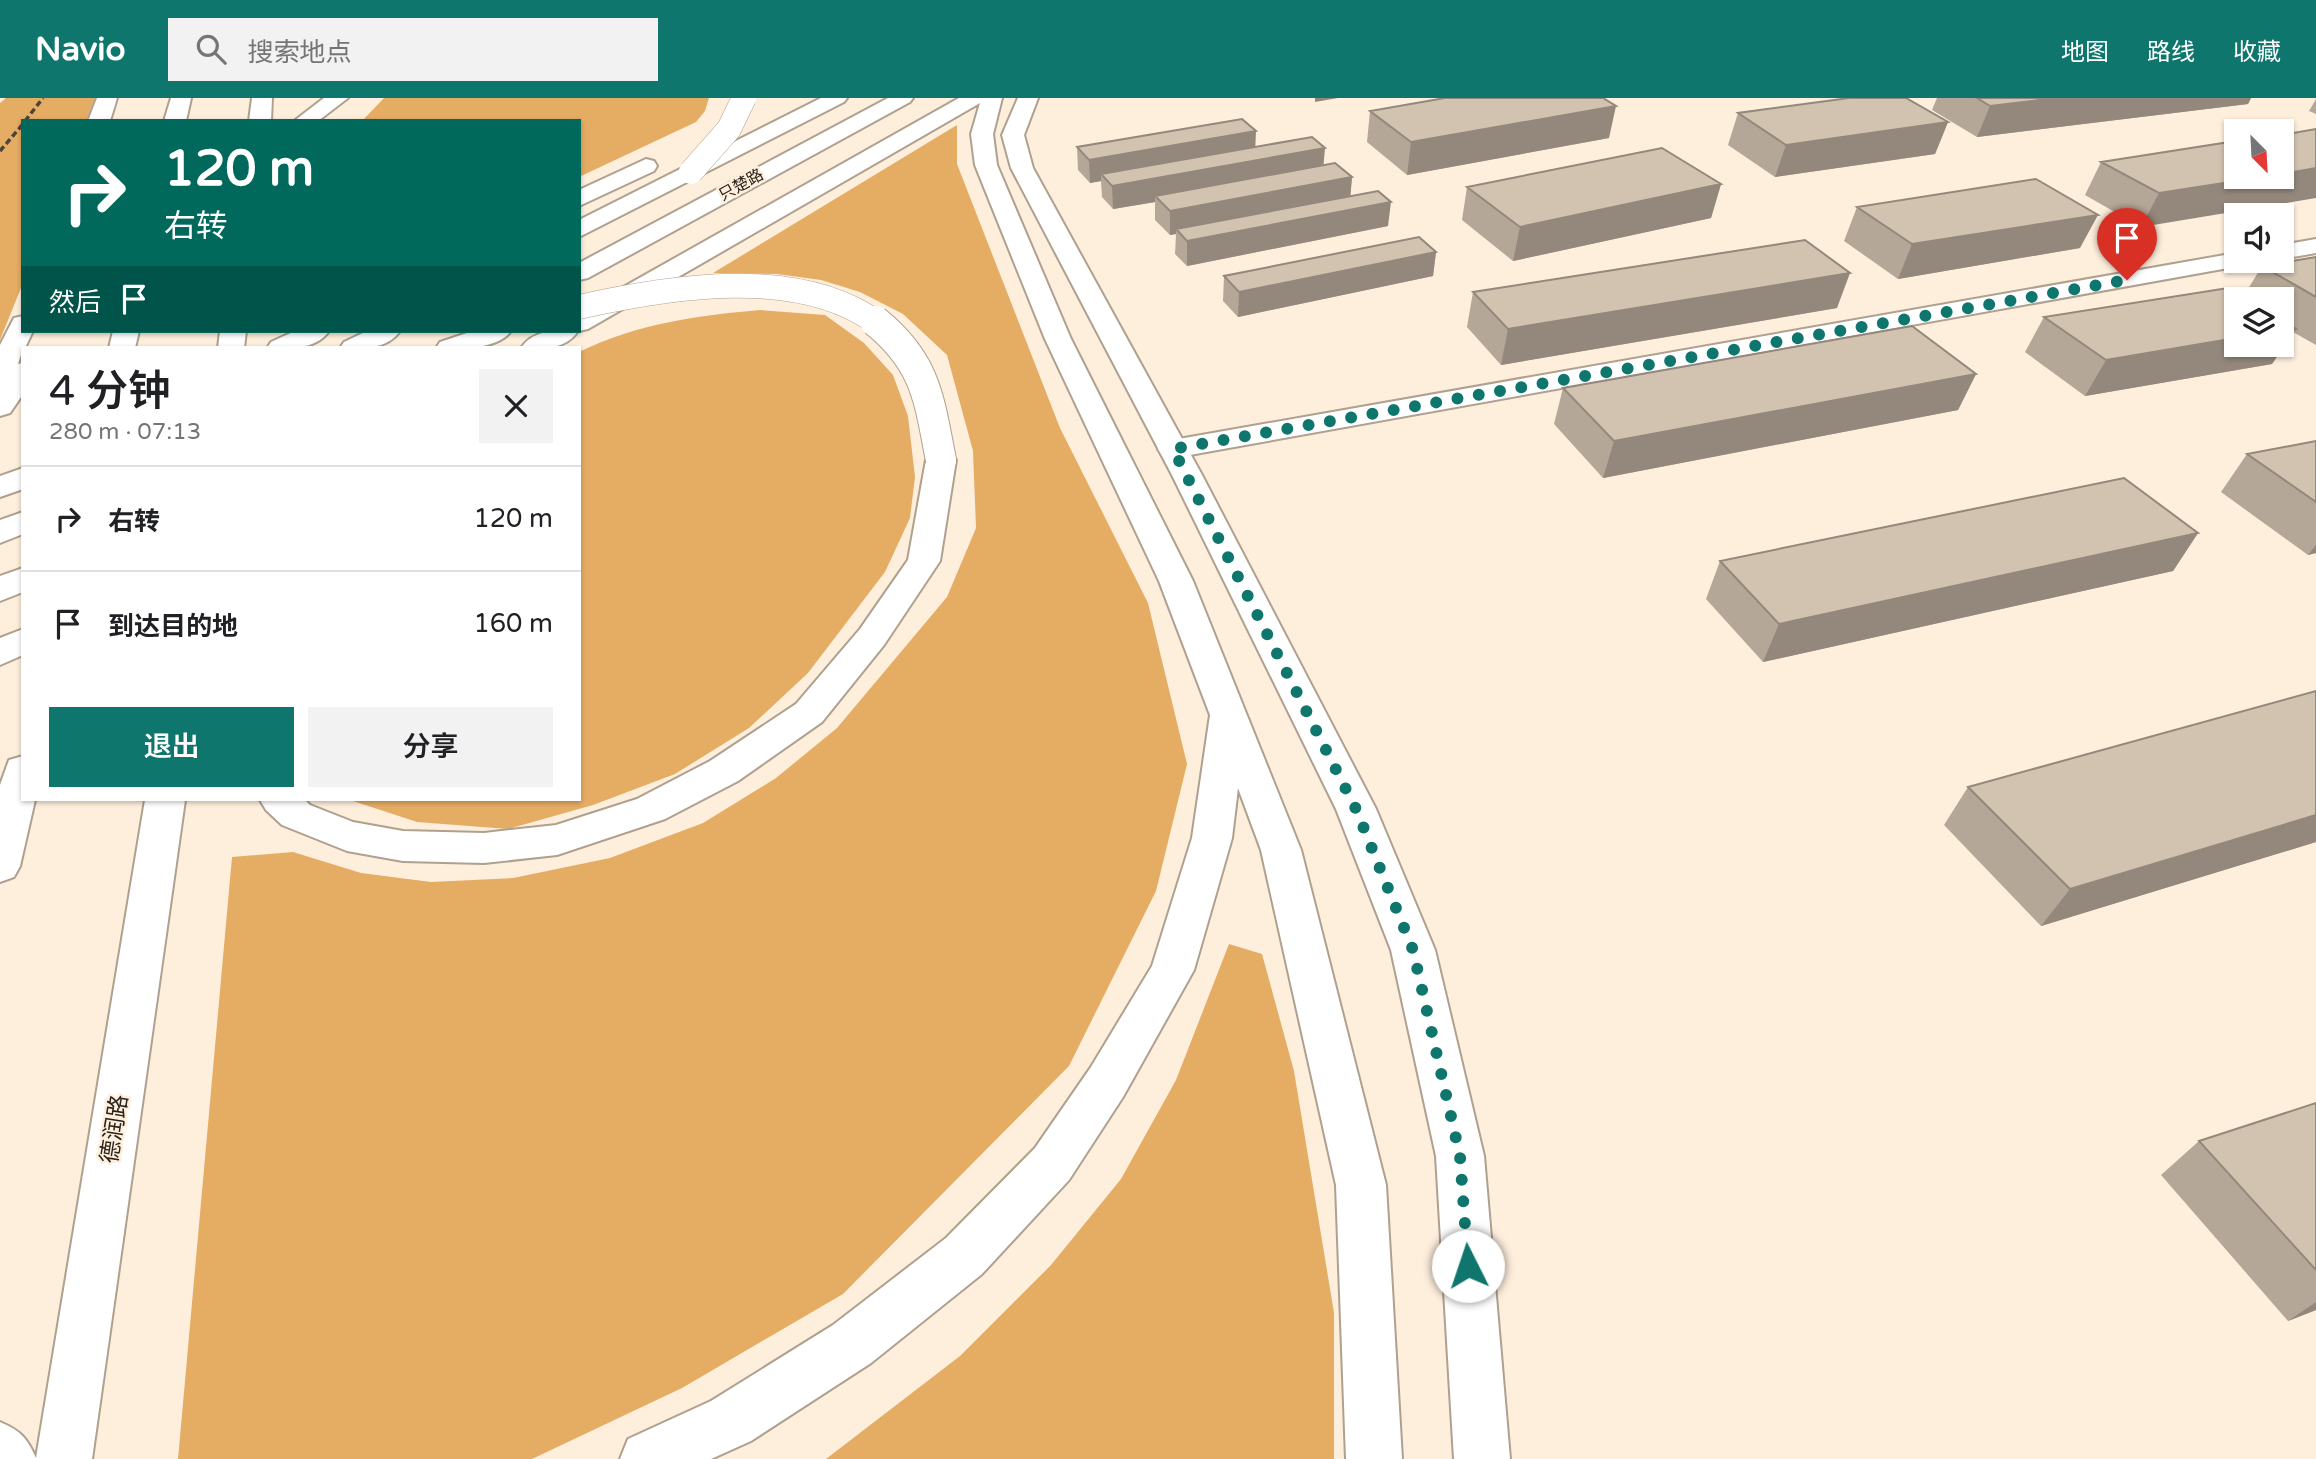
<!DOCTYPE html>
<html lang="zh">
<meta charset="utf-8">
<style>
body{margin:0;font-family:"Varela Round","Noto Sans SC",sans-serif;background:#f2f2f2;color:#202124;height:100vh;display:flex;flex-direction:column;font-size:26px;white-space:nowrap}
*{box-sizing:border-box;margin:0}
p{font-size:23px;color:#757577}
.icon{flex:none;width:38px;height:38px;fill:none;stroke:currentColor;stroke-width:2;stroke-linecap:round;stroke-linejoin:round}
.map{position:relative;flex:1;overflow:hidden}
.side{position:absolute;left:21px;top:248px;width:560px;height:455px;display:flex;flex-direction:column;background:#fff;border-radius:0px;box-shadow:0 2px 5px #0004}
.side>*{flex:none}
.guide{position:absolute;left:21px;top:21px;width:560px;height:214px;border-radius:0px;box-shadow:0 2px 5px #0004;background:#00695c;color:#fff;overflow:hidden}
.needle{width:46px;rotate:156deg}
.tools{position:absolute;left:2224px;top:21px;display:grid;gap:14px}
.tools a{display:grid;place-items:center;width:70px;height:70px;border-radius:0px;background:#fff;box-shadow:0 2px 5px #0004;font-size:35px}
.pin{position:absolute;display:grid;place-items:center;width:60px;height:60px;color:#fff;margin:-72px -30px;border-radius:50% 50% 50% 0;rotate:-45deg;box-shadow:0 0 7px #0007}
.pin .icon{rotate:45deg}
.me{position:absolute;width:77px;margin:-38px;rotate:356deg;stroke-linejoin:round;filter:drop-shadow(0 0 5px #0008)}
.turn{display:flex;align-items:center;gap:24px;height:147px;padding:0 28px;font-size:32px}
.turn .icon{width:91px;height:91px;stroke-width:2.5}
.turn b{display:block;font-size:49px;line-height:60px}
.then{display:flex;align-items:center;height:66px;padding:0 28px;background:#0003;gap:14px;font-size:26px}
.round{display:grid;place-items:center;flex:none;width:74px;height:74px;border-radius:0px;background:#f2f2f2}
.summary{display:flex;align-items:center;justify-content:space-between;height:119px;padding:0 28px}
h1{font-size:42px;font-weight:600;line-height:52px}
.cta{display:flex;gap:14px;margin-top:auto;padding:14px 28px}
.cta a{flex:1;height:80px;border-radius:0px;background:#0f766e;color:#fff;font-size:28px;font-weight:600;line-height:80px;text-align:center}
.cta a+a{background:#f2f2f2;color:#202124}
ul{padding:0;list-style:none}
li{display:flex;align-items:center;gap:21px;height:105px;padding:0 28px;border-top:2px solid #e0e0e0}
li div{flex:1}
li b{display:block;font-size:26px}
li em{font-style:normal}
header{display:flex;align-items:center;gap:42px;box-sizing:border-box;height:98px;padding:0 35px;background:#0f766e;color:#fff}
header strong{font-size:33px}
nav{display:flex;gap:38px;margin-inline-start:auto;font-size:24px}
.search{width:490px;height:63px;background:#f2f2f2;display:flex;align-items:center;gap:18px;box-sizing:border-box;padding:0 24px;border-radius:0px;color:#757577;font-size:26px}
.map>svg:first-child{display:block}
.forest{fill:#e5ad64}
.lines{fill:none;stroke-linecap:round;stroke-linejoin:round}
.minor-casing{stroke:#afa08f;stroke-width:4}
.major-casing{stroke:#afa08f;stroke-width:4}
.minor{fill:#fff;fill-rule:evenodd}
.major{fill:#fff;fill-rule:evenodd}
.rail{stroke:#4c443b;stroke-width:3.5;stroke-dasharray:6 3.5;stroke-linecap:butt}
.major-bridge-far1-casing{stroke:#afa08f;stroke-width:25;stroke-linecap:butt}
.major-bridge-casing{stroke:#afa08f;stroke-width:32;stroke-linecap:butt}
.major-bridge-far1{stroke:#fff;stroke-width:24}
.major-bridge{stroke:#fff;stroke-width:30}
.wall{fill:#b5a797;fill-rule:evenodd}
.shaded-wall{fill:#93887b}
.building{fill:#d2c2b0;stroke:#93887b;stroke-width:2}
.route{stroke:#0f766e;stroke-width:12;stroke-dasharray:0 21.6}
.labels{text-anchor:middle;dominant-baseline:central;stroke-width:5;stroke-linejoin:round;paint-order:stroke}
.far-street-label{font-size:16px;fill:#29231c;stroke:#feeedc}
.near-street-label{font-size:23px;fill:#29231c;stroke:#feeedc}
</style>
<header>
<strong>Navio</strong>
<div class="search"><svg class="icon" aria-label="search" viewBox="0 0 24 24"><circle cx="10" cy="10" r="6"/><path d="M15 15l6 6"/></svg>搜索地点</div>
<nav><a>地图</a><a>路线</a><a>收藏</a></nav>
</header>
<div class="map">
<svg width="2316" height="1361" viewBox="0 0 2316 1361">
<rect width="100%" height="100%" fill="#feeedc"/>
<path class="forest" d="M6,0H95L86,23H23V185L0,242V5Z
M384,0H709L705,13L696,24L579,79V23H362Z
M957,27V66L1060,330L1148,505L1187,666L1156,793L1069,968L843,1196L682,1290L532,1361H178L232,759L293,754L361,775L431,784L513,780L610,760L703,725L776,680L837,630L947,499L976,430L973,353L947,257L903,216L860,194L821,182L777,176L713,175Z
M760,212L825,217L864,245L893,277L908,318L915,379L910,420L885,474L808,575L749,630L675,676L593,707L508,731L417,724L350,702H579V254C640,225 695,218 760,212Z
M1229,846L1262,856L1294,973L1334,1215V1361H826L960,1258L1051,1167L1121,1081L1176,982Z"/>
<g class="lines">
<defs>
<path id="minor" d="M2316,141V155L2282,161V147Z
M2236,155V163H2248L2245,167L1173,360L1162,357L1158,351L1162,345L1173,342Z"/>
<path id="major" d="M97,0H117L110,23H88Z
M171,0H191L186,23H164Z
M252,0H272L271,23H249Z
M324,0H348L318,23H294Z
M821,0H847L844,4L579,139V122Z
M888,0H913L910,4L588,180L579,182V165Z
M959,0H1002L993,36L997,67L1071,241L1193,483L1301,752L1386,1087L1402,1361H1346L1336,1087L1261,752L1238,690L1232,740L1194,872L1123,999L1069,1082L982,1176L871,1265L751,1343L711,1361H620L628,1341L711,1303L833,1227L946,1140L1035,1050L1091,969L1152,868L1192,740L1210,617L1159,483L1045,241L975,67L971,36L980,5L588,231L579,233H578C566,252 542,251 521,250C535,230 558,233 579,233V214Z
M1018,0H1038L1024,37L1033,70L1202,377L1376,711L1435,852L1484,1058L1510,1361H1454L1436,1058L1391,852L1336,711L1172,377L1011,70L1002,37Z
M646,61L654,63L657,68L654,73L579,108V92Z
M23,218V233H33L25,250H23L18,266L23,265V296L10,315L0,318V247L14,220Z
M113,233H139L135,250H109Z
M220,233H246L244,250H218Z
M295,233H329C316,252 288,251 267,250L271,244Z
M367,233H400C387,252 361,251 340,250L344,244Z
M473,233H511C498,252 457,251 436,250L440,244Z
M941,353L952,356L956,362L940,463L884,547L822,624L738,683L665,721L557,757L484,765L403,763L347,753L282,727L266,712L260,702H305L310,707L353,724L403,733L484,735L556,727L637,701L710,663L796,606L860,531L908,462L926,362L930,356Z
M23,370V391L0,399V378Z
M23,414V436L0,445V422Z
M23,470V494L0,503V478Z
M23,531V557L0,567V540Z
M23,658V702H35L20,768L14,779L0,784V687L9,662Z
M145,702H185L92,1361H0V1324C21,1333 27,1340 36,1360Z"/>
</defs>
<use href="#minor" class="minor-casing"/>
<use href="#major" class="major-casing"/>
<use href="#minor" class="minor"/>
<use href="#major" class="major"/>
<path class="rail" d="M25,23L43,0
M0,53L23,26"/>
<defs>
<path id="major-bridge-far1" d="M691,74L729,31L744,0
M579,209C668,189 798,167 877,225"/>
<path id="major-bridge" d="M875,223C927,265 929,302 941,362"/>
</defs>
<use href="#major-bridge-far1" class="major-bridge-far1-casing"/>
<use href="#major-bridge" class="major-bridge-casing"/>
<use href="#major-bridge-far1" class="major-bridge-far1"/>
<use href="#major-bridge" class="major-bridge"/>
</g>
<path class="wall" d="M1937,0H2251L2248,6L1977,39L1932,12Z
M2316,1V16L2309,13Z
M1370,13L1609,40L1407,77L1367,44Z
M1738,15L1948,24L1935,56L1775,79L1728,47Z
M2236,43L2141,129L2085,97L2101,64Z
M1077,49H1256L1323,67L1352,79L1350,99L1388,128L1187,168L1175,156L1176,136L1170,137L1155,122V104L1113,111L1102,99L1101,83L1090,85L1078,72Z
M1721,86L1711,120L1513,163L1462,122L1467,89Z
M1857,109L2080,150L1898,181L1844,143Z
M1436,154L1433,178L1238,219L1223,203L1224,178Z
M2316,159V247L2293,234L2272,266L2085,298L2025,254L2044,219L2243,199L2262,168ZM2236,201H2282V247Z
M1473,194L1837,210L1501,267L1467,229Z
M1976,276L1958,312L1603,380L1554,326L1563,290Z
M2316,343V455L2308,457L2221,394L2247,356Z
M2198,435L2173,473L1763,564L1706,501L1720,463Z
M2316,593V744L2041,828L1944,727L1968,689Z
M2316,1005V1212L2288,1223L2161,1077L2199,1043Z"/>
<path class="shaded-wall" d="M1315,0H1338L1315,4Z
M2056,0H2251L2248,6L1977,39L1990,8Z
M1616,8L1609,40L1407,77L1411,44Z
M1948,24L1935,56L1775,79L1786,47Z
M1256,33L1255,56L1101,76V83L1090,85L1089,62Z
M1325,50L1323,73L1155,98V104L1113,111L1112,88Z
M2316,70V100L2141,129L2159,95L2263,79H2282V76Z
M1352,79L1350,103L1176,131V136L1170,137V113Z
M1721,86L1711,120L1513,163L1520,129Z
M1391,104L1388,128L1187,168V143Z
M2098,117L2080,150L1898,181L1912,146Z
M1436,154L1433,178L1238,219L1239,194Z
M1850,175L1837,210L1501,267L1508,231Z
M2296,231L2272,266L2085,298L2106,262L2236,240V247H2282V233Z
M1976,276L1958,312L1603,380L1614,343Z
M2198,435L2173,473L1763,564L1779,526Z
M2316,447V455L2308,457Z
M2316,717V744L2041,828L2070,791Z
M2316,1204V1212L2288,1223Z"/>
<path class="building" d="M1445,0H1603L1616,8L1411,44L1370,13Z
M1849,0H1906L1948,24L1786,47L1738,15Z
M1977,0H2056L1990,8Z
M1242,21L1256,33L1089,62L1077,49Z
M2316,31V70L2282,76V37Z
M1312,39L1325,50L1112,88L1101,76Z
M2236,43V79H2263L2159,95L2101,64Z
M1662,50L1721,86L1520,129L1467,89Z
M1335,65L1352,79L1170,113L1155,98Z
M2036,81L2098,117L1912,146L1857,109Z
M1378,93L1391,104L1187,143L1176,131Z
M1419,139L1436,154L1239,194L1224,178Z
M1805,142L1850,175L1508,231L1473,194Z
M2316,159V199L2262,168Z
M2228,190L2247,201H2236V240L2106,262L2044,219Z
M2282,222L2296,231L2282,233Z
M1912,228L1976,276L1614,343L1563,290Z
M2316,343V404L2247,356Z
M2124,380L2198,435L1779,526L1720,463Z
M2316,593V717L2070,791L1968,689Z
M2316,1005V1172L2199,1043Z"/>
<g class="lines">
<path class="route" d="M1468,1168L1460,1058L1413,852L1356,711L1173,351L2127,182"/>
</g>
<g class="labels">
<g class="far-street-label">
<text transform="translate(741 87) rotate(-29)">只楚路</text>
</g>
<g class="near-street-label">
<text transform="translate(115 1031) rotate(-81)">德润路</text>
</g>
</g>
</svg>
<div class="tools">
<a><svg class="needle" viewBox="-14 -14 28 28"><path d="M0-13l5 13h-10z" fill="#e53935"/><path d="M0 13l5-13h-10z" fill="#757577"/></svg></a>
<a><svg class="icon" aria-label="sound" viewBox="0 0 24 24"><path d="M4 9h4l5-4v14l-5-4H4zM17 9q2 3 0 6"/></svg></a>
<a><svg class="icon" aria-label="layers" viewBox="0 0 24 24"><path d="M12 4l9 5-9 5-9-5zM3 14l9 5 9-5"/></svg></a>
</div>
<div class="pin" style="left:2127px;top:182px;background:#d93025"><svg class="icon" aria-label="arrive" viewBox="0 0 24 24"><path d="M6 21V4h12l-3 4 3 4H6"/></svg></div>
<svg class="me" style="left:1468px;top:1168px" viewBox="-20 -20 40 40"><circle r="19" fill="#fff"/><path d="M0-13L10 11 0 6-10 11z" fill="#0f766e"/></svg>
<div class="guide">
<div class="turn"><svg class="icon" aria-label="right" viewBox="0 0 24 24"><path d="M7 20v-9h11M14 6l5 5-5 5"/></svg><div><b>120 m</b>右转</div></div>
<div class="then">然后<svg class="icon" aria-label="arrive" viewBox="0 0 24 24"><path d="M6 21V4h12l-3 4 3 4H6"/></svg></div>
</div>
<section class="side">
<div class="summary"><div><h1>4 分钟</h1><p>280 m · 07:13</p></div><a class="round"><svg class="icon" aria-label="close" viewBox="0 0 24 24"><path d="M6 6l12 12M18 6L6 18"/></svg></a></div>
<ul>
<li><svg class="icon" aria-label="right" viewBox="0 0 24 24"><path d="M7 20v-9h11M14 6l5 5-5 5"/></svg><div><b>右转</b></div><em>120 m</em></li>
<li><svg class="icon" aria-label="arrive" viewBox="0 0 24 24"><path d="M6 21V4h12l-3 4 3 4H6"/></svg><div><b>到达目的地</b></div><em>160 m</em></li>
</ul>
<div class="cta"><a>退出</a><a>分享</a></div>
</section>
</div>
